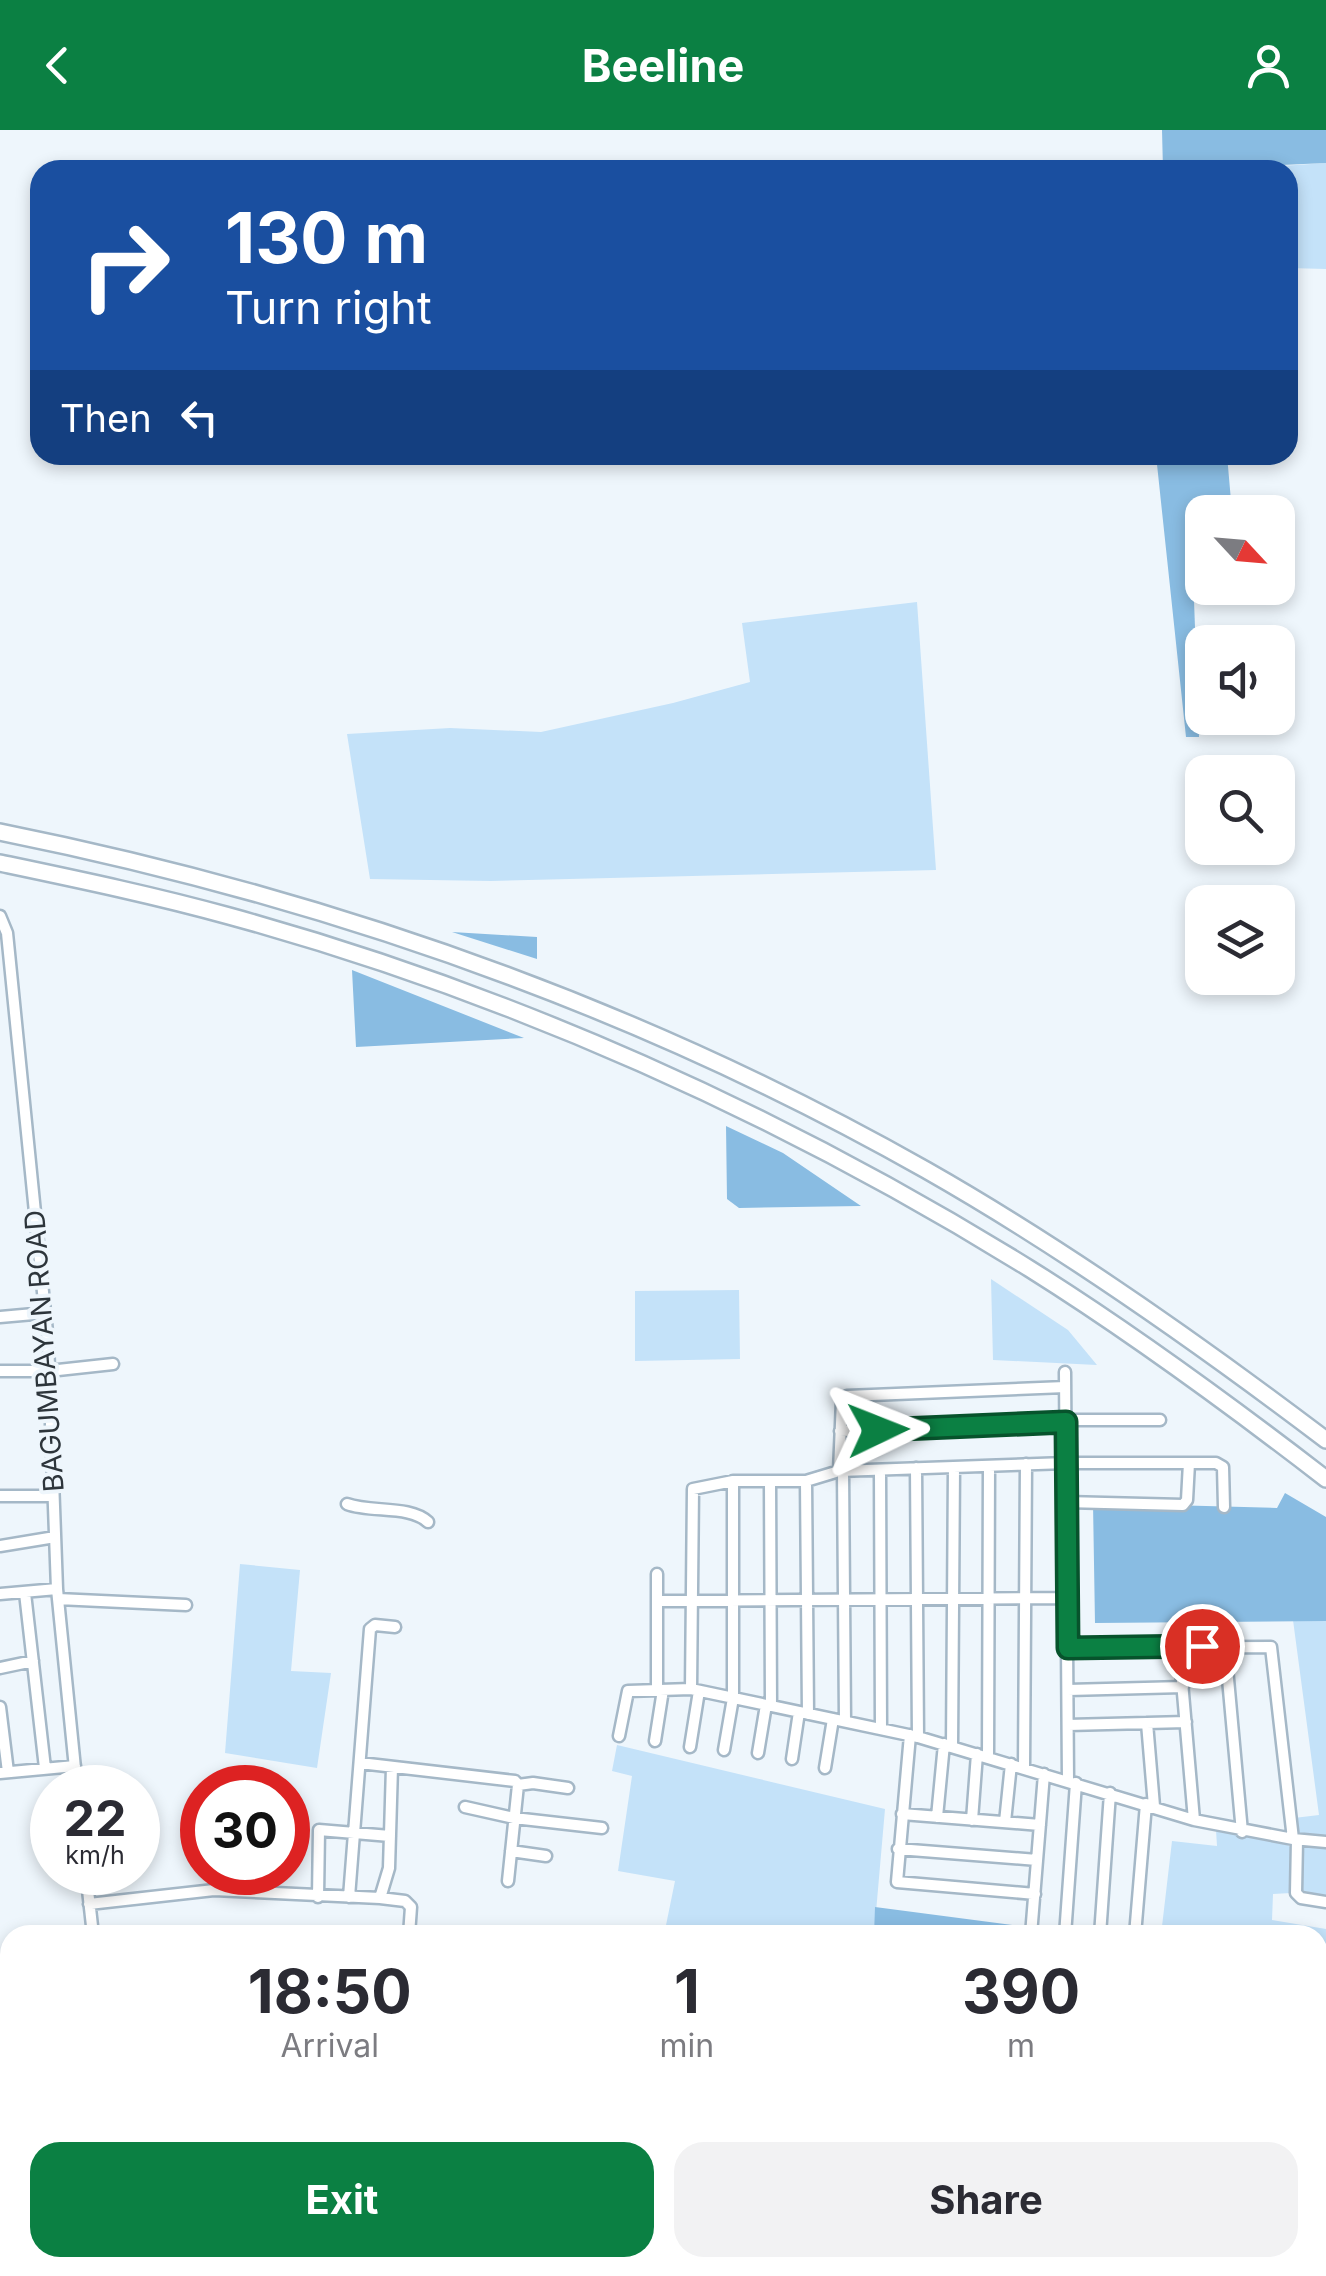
<!DOCTYPE html>
<style>
body{margin:0;font-family:Inter,sans-serif;background:#f2f2f3;color:#2b2b33;height:100vh;display:flex;flex-direction:column;font-size:38px;white-space:nowrap}
*{box-sizing:border-box;margin:0}
p{font-size:32px;color:#7c7c81}
.icon{flex:none;width:55px;height:55px;fill:none;stroke:currentColor;stroke-width:2;stroke-linecap:round;stroke-linejoin:round}
.map{position:relative;flex:1;overflow:hidden}
.panel{position:absolute;left:0px;top:1795px;width:1328px;height:352px;display:flex;flex-direction:column;background:#fff;border-radius:30px 30px 0 0;box-shadow:0 5px 15px #0003}
.panel>*{flex:none}
.hud{position:absolute;left:30px;top:30px;width:1268px;height:305px;border-radius:30px;box-shadow:0 5px 15px #0003;background:#1a4fa0;color:#fff;overflow:hidden}
.needle{width:65px;rotate:116deg}
.fabs{position:absolute;left:1185px;top:365px;display:grid;gap:20px}
.fabs a{display:grid;place-items:center;width:110px;height:110px;border-radius:20px;background:#fff;box-shadow:0 5px 15px #0003;font-size:50px}
.speed{position:absolute;left:30px;top:1635px;display:flex;gap:20px;font-size:50px;font-weight:700;text-align:center}
.speed>*{display:grid;place-content:center;width:130px;height:130px;border-radius:50%;background:#fff;box-shadow:0 5px 15px #0003;line-height:1}
.speed small{font-size:25px;font-weight:400}
.speed .limit{border:15px solid #d22;background:#fff;color:#111}
.pin{position:absolute;display:grid;place-items:center;width:85px;height:85px;color:#fff;margin:-42px;border:5px solid #fff;border-radius:50%;box-shadow:0 2px 10px #0007}
.me{position:absolute;width:110px;margin:-55px;rotate:88deg;stroke-linejoin:round;filter:drop-shadow(0 0 8px #0008)}
.turn{display:flex;align-items:center;gap:35px;height:210px;padding:0 30px;font-size:45px}
.turn .icon{width:130px;height:130px;stroke-width:2.5}
.turn b{display:block;font-size:70px;line-height:85px}
.then{display:flex;align-items:center;height:95px;padding:0 30px;background:#0003;gap:20px;font-size:38px}
.eta{display:flex;justify-content:space-evenly;align-items:center;height:170px;text-align:center}
.eta b{font-size:60px;font-weight:700;line-height:70px}
.cta{display:flex;gap:20px;margin-top:auto;padding:20px 30px}
.cta a{flex:1;height:115px;border-radius:30px;background:#0b8043;color:#fff;font-size:40px;font-weight:700;line-height:115px;text-align:center}
.cta a+a{background:#f2f2f3;color:#2b2b33}
header{display:flex;justify-content:space-between;align-items:center;height:130px;padding:0 30px;background:#0b8043;color:#fff;font-size:45px;font-weight:700}
.map>svg:first-child{display:block}
.built{fill:#d5ebfb}
.green{fill:#c4e2f9}
.forest{fill:#89bce2}
.lines{fill:none;stroke-linecap:round;stroke-linejoin:round}
.minor-casing{stroke:#a5b8c7;stroke-width:15}
.highway-casing{stroke:#a5b8c7;stroke-width:20}
.minor{stroke:#fff;stroke-width:10}
.highway{stroke:#fff;stroke-width:15}
.route-casing{stroke:#07532c;stroke-width:25}
.route{stroke:#0b8043;stroke-width:18}
.labels{text-anchor:middle;dominant-baseline:central;stroke-width:8;stroke-linejoin:round;paint-order:stroke}
.street-label{font-size:28px;fill:#2d353b;stroke:#eef6fc}
</style>
<header><svg class="icon" aria-label="back" viewBox="0 0 24 24"><path d="M15 5l-7 7 7 7"/></svg>Beeline<svg class="icon" aria-label="person" viewBox="0 0 24 24"><circle cx="12" cy="8" r="4"/><path d="M4 21q1-7 8-7t8 7"/></svg></header>
<div class="map">
<svg width="1326" height="2146" viewBox="0 0 1326 2146">
<rect width="100%" height="100%" fill="#eef6fc"/>
<path class="built" d="M1318,2008H1326V2146H1215L1216,2138H1318Z"/>
<path class="green" d="M1326,33V139L1288,138V40H1222Z
M917,472L936,740L491,751L370,749L347,604L450,598L541,602L673,573L750,552L742,493Z
M991,1149L1068,1200L1097,1235L993,1230Z
M739,1160L740,1229L635,1231V1161Z
M240,1434L300,1440L291,1541L331,1543L317,1638L225,1623Z
M1293,1490L1326,1491V1705L1300,1704L1294,1688L1319,1685Z
M617,1615L885,1679L874,1805H664L675,1751L618,1741L632,1646L612,1641Z
M1216,1700L1284,1713L1292,1718L1291,1763L1273,1764L1272,1790L1326,1799V1907L1318,1906V1805H1161L1172,1711L1217,1716Z
M1305,1717L1326,1718V1767L1301,1760V1724Z
M310,2138H562L561,2146H309Z
M750,2138H1041L1040,2146H749Z"/>
<path class="forest" d="M1162,0H1326V33L1163,40Z
M1156,325H1227L1232,382H1202V442L1193,443L1199,607H1186Z
M452,802L537,807V829Z
M352,840L524,908L356,917Z
M726,996L783,1023L861,1076L739,1078L727,1069Z
M1285,1363L1326,1387V1491L1095,1493L1093,1373L1277,1378Z
M875,1777L1019,1796V1805H874Z
M1318,1906L1326,1907V2008H1318Z"/>
<g class="lines">
<defs>
<path id="minor" d="M0,786L7,803L48,1212L57,1459L77,1658
M0,1187L45,1183
M0,1241H49L113,1234
M1065,1242L1068,1651
M1066,1290H1160
M840,1301L1066,1293
M916,1338L918,1607
M880,1340L881,1599
M839,1341L842,1270L847,1266L1065,1257
M843,1341L845,1591
M770,1351L771,1576
M806,1351L808,1584
M0,1366H53
M1066,1372L1183,1375L1187,1370L1189,1333
M347,1374C371,1383 410,1375 428,1392
M0,1416L55,1407
M657,1444V1560
M25,1463L45,1638
M0,1464L57,1459
M58,1469L186,1475
M657,1471L1067,1468
M1225,1516L1242,1702
M1179,1517L1194,1690
M0,1538L33,1531
M691,1559L693,1359L733,1351H806L839,1341L1066,1333H1216L1223,1337L1224,1377
M1068,1560L1183,1557
M0,1577L8,1642
M1147,1593L1154,1676
M1068,1595L1186,1592
M910,1605L897,1752L1035,1764
M619,1606L628,1561L691,1559L918,1607L1194,1690L1293,1709L1271,1517L1067,1518
M655,1611L663,1560
M952,1616L954,1337
M690,1617L699,1561
M724,1620L733,1568V1351
M758,1623L766,1575
M988,1627L989,1336
M792,1629L799,1582
M360,1633L515,1651L518,1655L508,1751
M825,1638L833,1589
M1024,1638L1026,1334
M0,1643L75,1636
M518,1655L533,1653L568,1658
M465,1677L514,1688L602,1698
M902,1684L1040,1695
M937,1687L944,1614
M972,1690L977,1624
M1005,1692L1011,1634
M1293,1709L1326,1712
M1297,1710L1296,1763L1301,1768L1326,1772
M898,1719L1037,1730
M511,1721L546,1726
M86,1742L93,1805
M318,1767L319,1700L390,1706
M349,1767L370,1499L375,1495L395,1497
M380,1768L389,1738L392,1637
M89,1774L214,1760L380,1768L405,1771L411,1777L409,1805
M1031,1805L1044,1644
M1065,1805L1076,1653
M1100,1805L1110,1663
M1135,1805L1146,1674
M0,2043L3,2058L10,2068
M73,2140L144,2143"/>
<path id="highway" d="M0,702C323,767 638,877 926,1040C1065,1119 1198,1213 1326,1310
M0,733C76,749 153,765 229,786C510,863 782,985 1030,1139C1132,1203 1230,1275 1326,1349"/>
</defs>
<use href="#minor" class="minor-casing"/>
<use href="#highway" class="highway-casing"/>
<use href="#minor" class="minor"/>
<use href="#highway" class="highway"/>
</g>
<g class="lines">
<defs>
<path id="route" d="M878,1300L1066,1292L1068,1518L1202,1516"/>
</defs>
<use href="#route" class="route-casing"/>
<use href="#route" class="route"/>
</g>
<g class="labels">
<g class="street-label">
<text transform="translate(44 1221) rotate(-94)">BAGUMBAYAN ROAD</text>
</g>
</g>
</svg>
<div class="fabs">
<a><svg class="needle" viewBox="-14 -14 28 28"><path d="M0-13l5 13h-10z" fill="#e53935"/><path d="M0 13l5-13h-10z" fill="#7c7c81"/></svg></a>
<a><svg class="icon" aria-label="sound" viewBox="0 0 24 24"><path d="M4 9h4l5-4v14l-5-4H4zM17 9q2 3 0 6"/></svg></a>
<a><svg class="icon" aria-label="search" viewBox="0 0 24 24"><circle cx="10" cy="10" r="6"/><path d="M15 15l6 6"/></svg></a>
<a><svg class="icon" aria-label="layers" viewBox="0 0 24 24"><path d="M12 4l9 5-9 5-9-5zM3 14l9 5 9-5"/></svg></a>
</div>
<div class="speed"><div>22<small>km/h</small></div><div class="limit">30</div></div>
<div class="pin" style="left:1202px;top:1516px;background:#d93025"><svg class="icon" aria-label="arrive" viewBox="0 0 24 24"><path d="M6 21V4h12l-3 4 3 4H6"/></svg></div>
<svg class="me" style="left:878px;top:1300px" viewBox="-20 -20 40 40"><path d="M0-17L14 15 0 8-14 15z" fill="#0b8043" stroke="#fff" stroke-width="4"/></svg>
<div class="hud">
<div class="turn"><svg class="icon" aria-label="right" viewBox="0 0 24 24"><path d="M7 20v-9h11M14 6l5 5-5 5"/></svg><div><b>130 m</b>Turn right</div></div>
<div class="then">Then<svg class="icon" aria-label="left" viewBox="0 0 24 24"><path d="M17 20v-9H6M10 6l-5 5 5 5"/></svg></div>
</div>
<section class="panel">
<div class="eta">
<div><b>18:50</b><p>Arrival</p></div>
<div><b>1</b><p>min</p></div>
<div><b>390</b><p>m</p></div>
</div>
<div class="cta"><a>Exit</a><a>Share</a></div>
</section>
</div>
